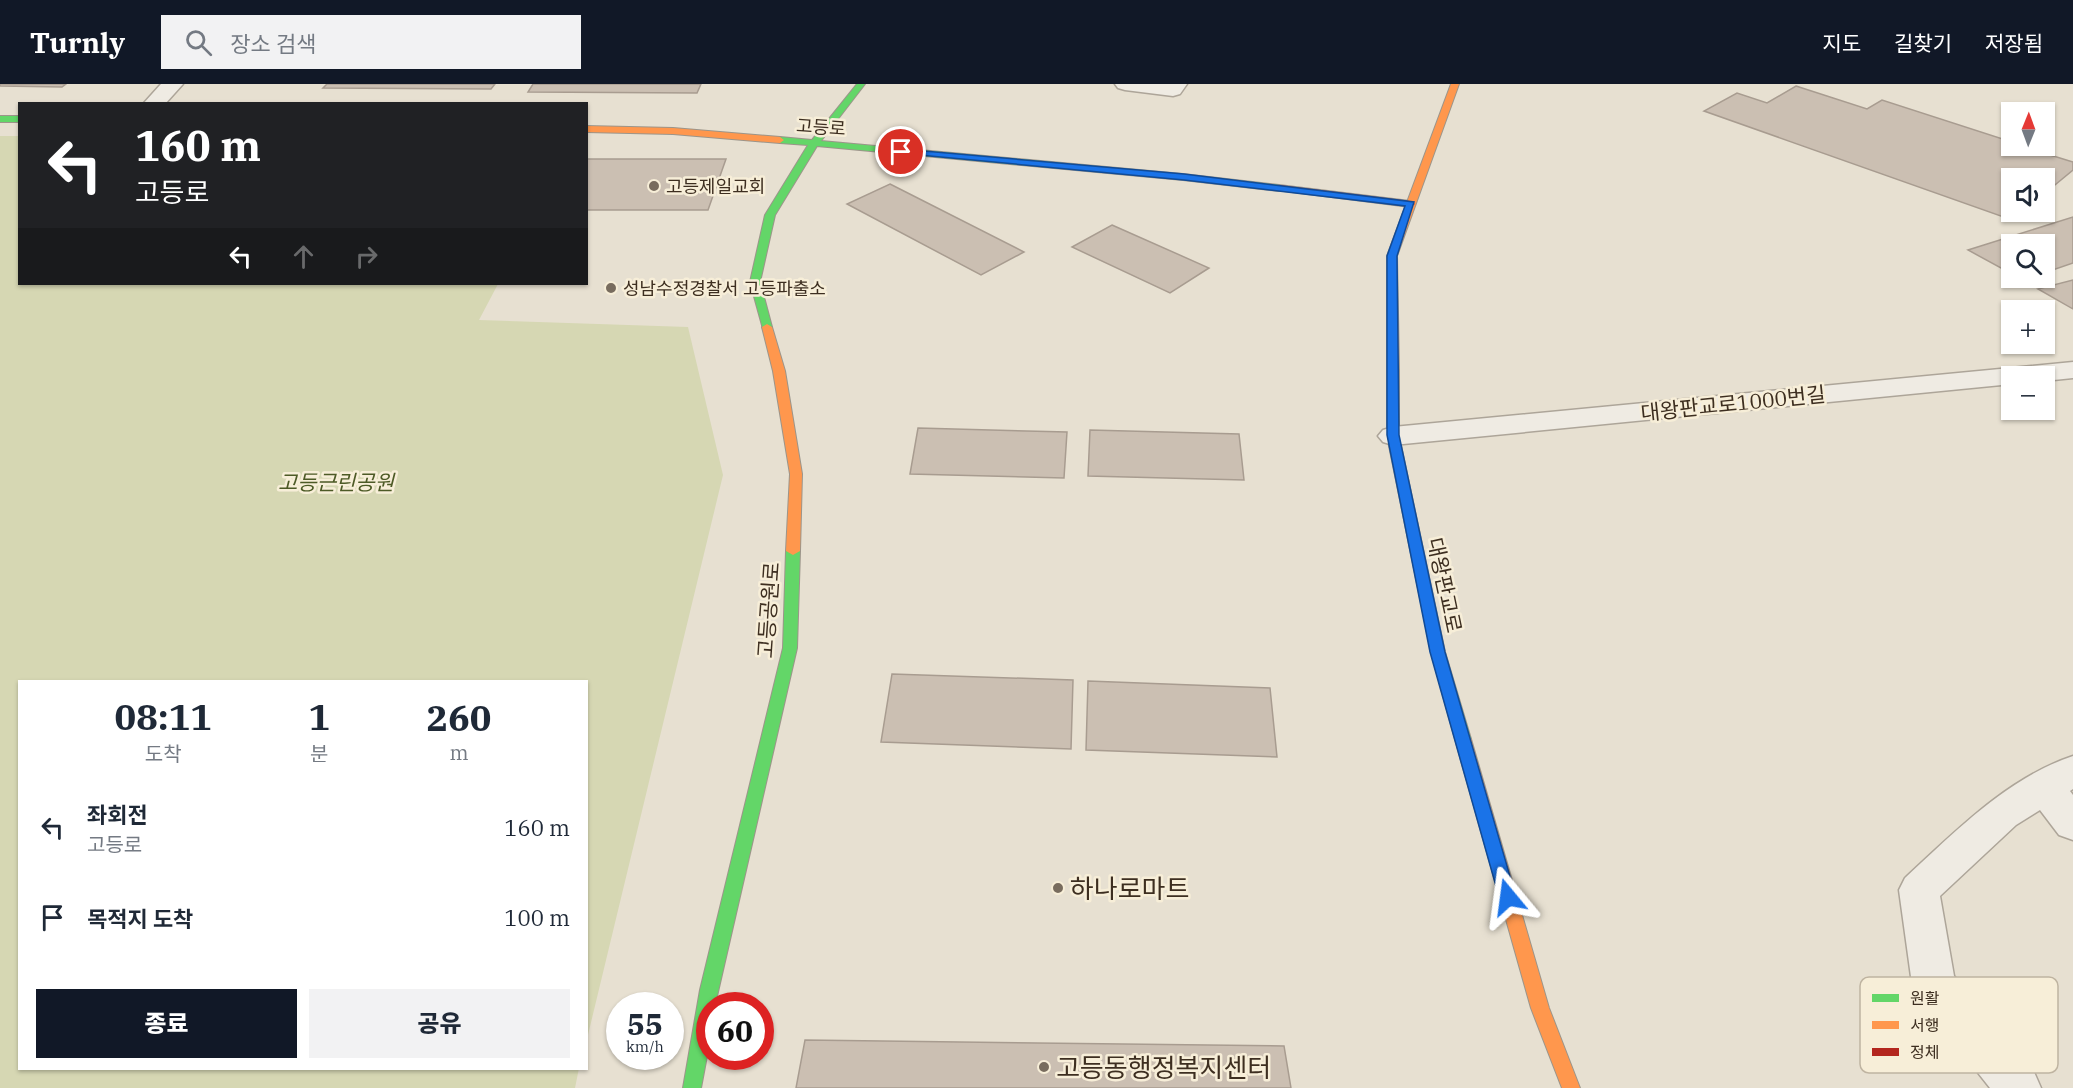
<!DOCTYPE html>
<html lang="ko">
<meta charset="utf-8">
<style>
body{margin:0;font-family:"IBM Plex Serif","Noto Sans KR",serif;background:#f2f2f3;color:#1f2937;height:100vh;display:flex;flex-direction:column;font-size:22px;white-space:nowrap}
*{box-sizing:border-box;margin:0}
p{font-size:20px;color:#747a83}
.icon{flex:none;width:33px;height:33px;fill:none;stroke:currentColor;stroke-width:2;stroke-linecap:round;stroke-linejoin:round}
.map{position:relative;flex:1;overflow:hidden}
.side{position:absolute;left:18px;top:596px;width:570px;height:390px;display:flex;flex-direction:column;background:#fff;border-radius:0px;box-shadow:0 2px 4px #0004}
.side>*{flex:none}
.guide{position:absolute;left:18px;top:18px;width:570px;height:183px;border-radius:0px;box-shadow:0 2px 4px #0004;background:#202124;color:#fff;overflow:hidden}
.needle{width:39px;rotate:1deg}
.tools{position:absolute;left:2001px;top:18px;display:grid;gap:12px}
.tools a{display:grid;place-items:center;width:54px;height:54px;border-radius:0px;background:#fff;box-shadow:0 2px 4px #0004;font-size:30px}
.speed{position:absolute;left:606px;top:908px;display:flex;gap:12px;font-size:30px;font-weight:700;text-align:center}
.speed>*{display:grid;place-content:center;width:78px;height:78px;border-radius:50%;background:#fff;box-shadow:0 2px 4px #0004;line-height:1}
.speed small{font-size:15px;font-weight:400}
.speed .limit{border:9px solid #d22;background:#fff;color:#111}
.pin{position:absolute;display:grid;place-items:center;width:51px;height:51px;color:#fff;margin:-26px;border:3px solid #fff;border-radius:50%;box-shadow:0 2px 6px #0007}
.me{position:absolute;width:66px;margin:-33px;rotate:344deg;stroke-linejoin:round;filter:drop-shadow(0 0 4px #0008)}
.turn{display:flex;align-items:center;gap:21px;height:126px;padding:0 18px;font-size:27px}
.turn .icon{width:78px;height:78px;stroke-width:2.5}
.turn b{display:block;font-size:42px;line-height:51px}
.lanes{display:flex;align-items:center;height:57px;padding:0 18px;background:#0003;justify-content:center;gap:30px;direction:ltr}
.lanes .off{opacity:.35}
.eta{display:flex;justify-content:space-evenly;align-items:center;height:102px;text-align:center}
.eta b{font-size:36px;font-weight:800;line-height:42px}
.primary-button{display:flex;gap:12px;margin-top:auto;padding:12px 18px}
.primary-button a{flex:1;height:69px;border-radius:0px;background:#111827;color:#fff;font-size:24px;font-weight:800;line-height:69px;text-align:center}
.primary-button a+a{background:#f2f2f3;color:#1f2937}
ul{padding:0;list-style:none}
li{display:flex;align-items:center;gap:18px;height:90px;padding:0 18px}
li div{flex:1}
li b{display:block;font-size:22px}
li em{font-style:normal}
header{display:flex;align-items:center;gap:36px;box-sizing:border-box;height:84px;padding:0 30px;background:#111827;color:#fff}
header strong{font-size:28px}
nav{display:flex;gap:33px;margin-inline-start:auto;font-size:21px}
.search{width:420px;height:54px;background:#f2f2f3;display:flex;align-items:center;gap:15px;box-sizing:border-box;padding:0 21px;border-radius:0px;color:#747a83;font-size:22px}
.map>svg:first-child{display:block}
.green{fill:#d6d7b3}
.building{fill:#cbbfb2;stroke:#a89c90;stroke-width:1.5}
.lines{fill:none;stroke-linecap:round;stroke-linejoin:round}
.street-casing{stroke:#ada599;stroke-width:3}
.fast-casing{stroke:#9c958a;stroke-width:2}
.slow-casing{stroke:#9c958a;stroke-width:2}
.jam-casing{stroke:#9c958a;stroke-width:2}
.street{fill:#efebe3;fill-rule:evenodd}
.fast{fill:#63d668;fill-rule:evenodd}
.slow{fill:#ff974d;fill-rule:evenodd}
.jam{fill:#b3261e;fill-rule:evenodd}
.route{fill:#1a73e8;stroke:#114b97;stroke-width:1.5}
.poi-dot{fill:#786c5e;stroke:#f7eed8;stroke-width:2}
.labels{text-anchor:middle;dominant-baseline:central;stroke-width:5;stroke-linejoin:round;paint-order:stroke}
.far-street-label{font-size:18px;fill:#3d2e20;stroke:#f7eed8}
.far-poi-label{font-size:18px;fill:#3d2e20;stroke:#f7eed8;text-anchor:start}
.street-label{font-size:21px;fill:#3d2e20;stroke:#f7eed8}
.park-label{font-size:21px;font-style:italic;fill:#4d5a26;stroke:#f7eed8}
.near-poi-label{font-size:26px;fill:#3d2e20;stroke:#f7eed8;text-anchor:start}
.key{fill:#f7eed8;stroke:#bfb4a1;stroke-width:1.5}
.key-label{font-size:16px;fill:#3d2e20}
</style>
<header>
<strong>Turnly</strong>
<div class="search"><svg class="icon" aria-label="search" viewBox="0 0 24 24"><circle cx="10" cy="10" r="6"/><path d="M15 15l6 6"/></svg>장소 검색</div>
<nav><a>지도</a><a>길찾기</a><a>저장됨</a></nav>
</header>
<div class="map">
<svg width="2073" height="1004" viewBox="0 0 2073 1004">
<rect width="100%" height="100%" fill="#e7e0d1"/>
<path class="green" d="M0,52H19L20,200H498L479,236L688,243L723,391L587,955L586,597H20V984H579L575,1004H0Z"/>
<path class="building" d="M0,0H66L62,3L0,2Z
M327,0H495L491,5L323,4Z
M533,0H701L697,9L528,8Z
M1796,2L1867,25L1882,16L2012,58V62H2021L2073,78V86L2044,110V94H2012V128H2023L2012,136L1704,27L1737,9L1767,19Z
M586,75H726L708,126H586Z
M890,100L1024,168L981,191L847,120Z
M2073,133V179L2044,189V160H2012V190L1968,166Z
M1112,141L1209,184L1170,209L1072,163Z
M2073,196V225L2038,205Z
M918,344L1067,348L1064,394L910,390Z
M1090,346L1239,350L1244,396L1088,392Z
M892,590L1073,596L1071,665L881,658Z
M1088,597L1270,604L1277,673L1086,666Z
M805,956L1284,962L1291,1004H796Z"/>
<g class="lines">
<defs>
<path id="street" d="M161,0H183L165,20H143Z
M1115,0H1187L1180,10L1173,12L1125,6L1118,4Z
M2073,278V294L2044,297V292H2012V300L1393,361L1383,358L1378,352L1383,346L1393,343Z
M2073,672V705L2070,707L2073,711V756L2059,751L2040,726L2016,741L1940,812L1954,892L2034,988L2041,1004H1990L1919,914L1912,900L1899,806L1905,794C1955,748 2007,694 2073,672Z"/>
<path id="fast" d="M857,0H865L821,57L1183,90L1279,101L1284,104L1279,107L1183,96L817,62L775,131L760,198L772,243L767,246L763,245L750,198L765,131L808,61L780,59L776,56L780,53L812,56Z
M0,32H20V38H0Z
M1393,283L1399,286V352L1445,568L1471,655L1468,659L1463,661L1458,659L1455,655L1431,568L1387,352V286Z
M793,463L800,467L797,564L715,921H710V956L701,1004H683L700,906L783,564L786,467Z"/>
<path id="slow" d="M1451,0H1459L1397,172L1399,286L1393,289L1387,286V172Z
M586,42L673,44L780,53L784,56L780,59L673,50L586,48Z
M767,240L772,243L785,287L802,390L800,467L793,471L786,467L790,390L773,287L762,243Z
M1463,649L1468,651L1471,655L1549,924L1580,1004H1562L1531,924L1455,655L1458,651Z"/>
<path id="jam" d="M1279,101L1410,117L1415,120L1410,123L1276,106L1274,104Z"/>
</defs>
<use href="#street" class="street-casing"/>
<use href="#fast" class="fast-casing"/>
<use href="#slow" class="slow-casing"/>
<use href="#jam" class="jam-casing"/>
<use href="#street" class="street"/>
<use href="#fast" class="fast"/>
<use href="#slow" class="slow"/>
<use href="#jam" class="jam"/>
</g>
<path class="route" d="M901,65L1184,90L1414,118L1397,172L1399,351L1445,568L1516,813L1514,818L1508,820L1502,818L1499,813L1430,568L1387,351V172L1405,122L1184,96L898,69L896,68Z"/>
<g class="poi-dot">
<circle cx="654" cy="102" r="6"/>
<circle cx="611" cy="204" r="6"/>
<circle cx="1058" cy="804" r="6"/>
<circle cx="1044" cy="983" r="6"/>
</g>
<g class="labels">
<g class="far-street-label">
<text transform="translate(821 43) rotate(4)">고등로</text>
</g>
<g class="far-poi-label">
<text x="666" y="102">고등제일교회</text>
<text x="623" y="204">성남수정경찰서 고등파출소</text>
</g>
<g class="street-label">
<text transform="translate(1733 319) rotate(-6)">대왕판교로1000번길</text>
<text transform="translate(1445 501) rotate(78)">대왕판교로</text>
<text transform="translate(768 526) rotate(-86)">고등공원로</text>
</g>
<g class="park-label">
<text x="336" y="398">고등근린공원</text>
</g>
<g class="near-poi-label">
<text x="1070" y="804">하나로마트</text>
<text x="1056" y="983">고등동행정복지센터</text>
</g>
</g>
<rect x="1860" y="893" width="198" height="96" rx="9" class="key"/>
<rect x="1872" y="910" width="27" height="8" fill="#63d668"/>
<rect x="1872" y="937" width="27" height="8" fill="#ff974d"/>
<rect x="1872" y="964" width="27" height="8" fill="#b3261e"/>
<g class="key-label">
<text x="1910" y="920">원활</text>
<text x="1910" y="947">서행</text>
<text x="1910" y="974">정체</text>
</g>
</svg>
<div class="tools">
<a><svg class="needle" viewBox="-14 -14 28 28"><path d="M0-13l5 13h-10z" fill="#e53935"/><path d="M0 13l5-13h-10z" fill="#747a83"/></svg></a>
<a><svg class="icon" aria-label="sound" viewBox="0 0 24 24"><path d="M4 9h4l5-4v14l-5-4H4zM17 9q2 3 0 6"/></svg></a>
<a><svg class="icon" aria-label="search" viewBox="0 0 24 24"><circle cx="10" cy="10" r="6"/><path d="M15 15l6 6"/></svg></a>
<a>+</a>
<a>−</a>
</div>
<div class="speed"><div>55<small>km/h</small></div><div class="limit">60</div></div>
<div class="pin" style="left:901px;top:68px;background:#d93025"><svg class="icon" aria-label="arrive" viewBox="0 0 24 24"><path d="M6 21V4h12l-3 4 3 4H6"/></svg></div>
<svg class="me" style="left:1508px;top:813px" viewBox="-20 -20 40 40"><path d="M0-17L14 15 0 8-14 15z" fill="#1a73e8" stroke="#fff" stroke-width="4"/></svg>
<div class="guide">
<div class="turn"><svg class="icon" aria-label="left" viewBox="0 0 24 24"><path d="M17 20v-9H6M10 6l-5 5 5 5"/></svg><div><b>160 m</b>고등로</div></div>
<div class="lanes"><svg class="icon" aria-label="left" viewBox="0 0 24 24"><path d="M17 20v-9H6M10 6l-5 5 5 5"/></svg><svg class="icon off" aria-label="ahead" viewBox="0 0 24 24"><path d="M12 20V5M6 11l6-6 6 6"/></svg><svg class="icon off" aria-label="right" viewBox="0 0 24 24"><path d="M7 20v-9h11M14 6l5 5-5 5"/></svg></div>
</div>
<section class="side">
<div class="eta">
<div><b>08:11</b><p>도착</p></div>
<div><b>1</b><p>분</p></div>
<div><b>260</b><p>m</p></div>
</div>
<ul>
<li><svg class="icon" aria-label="left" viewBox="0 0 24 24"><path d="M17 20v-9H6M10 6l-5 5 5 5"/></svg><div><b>좌회전</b><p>고등로</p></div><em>160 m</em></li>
<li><svg class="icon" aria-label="arrive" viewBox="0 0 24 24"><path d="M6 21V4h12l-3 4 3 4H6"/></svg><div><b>목적지 도착</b></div><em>100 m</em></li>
</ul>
<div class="primary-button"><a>종료</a><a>공유</a></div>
</section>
</div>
